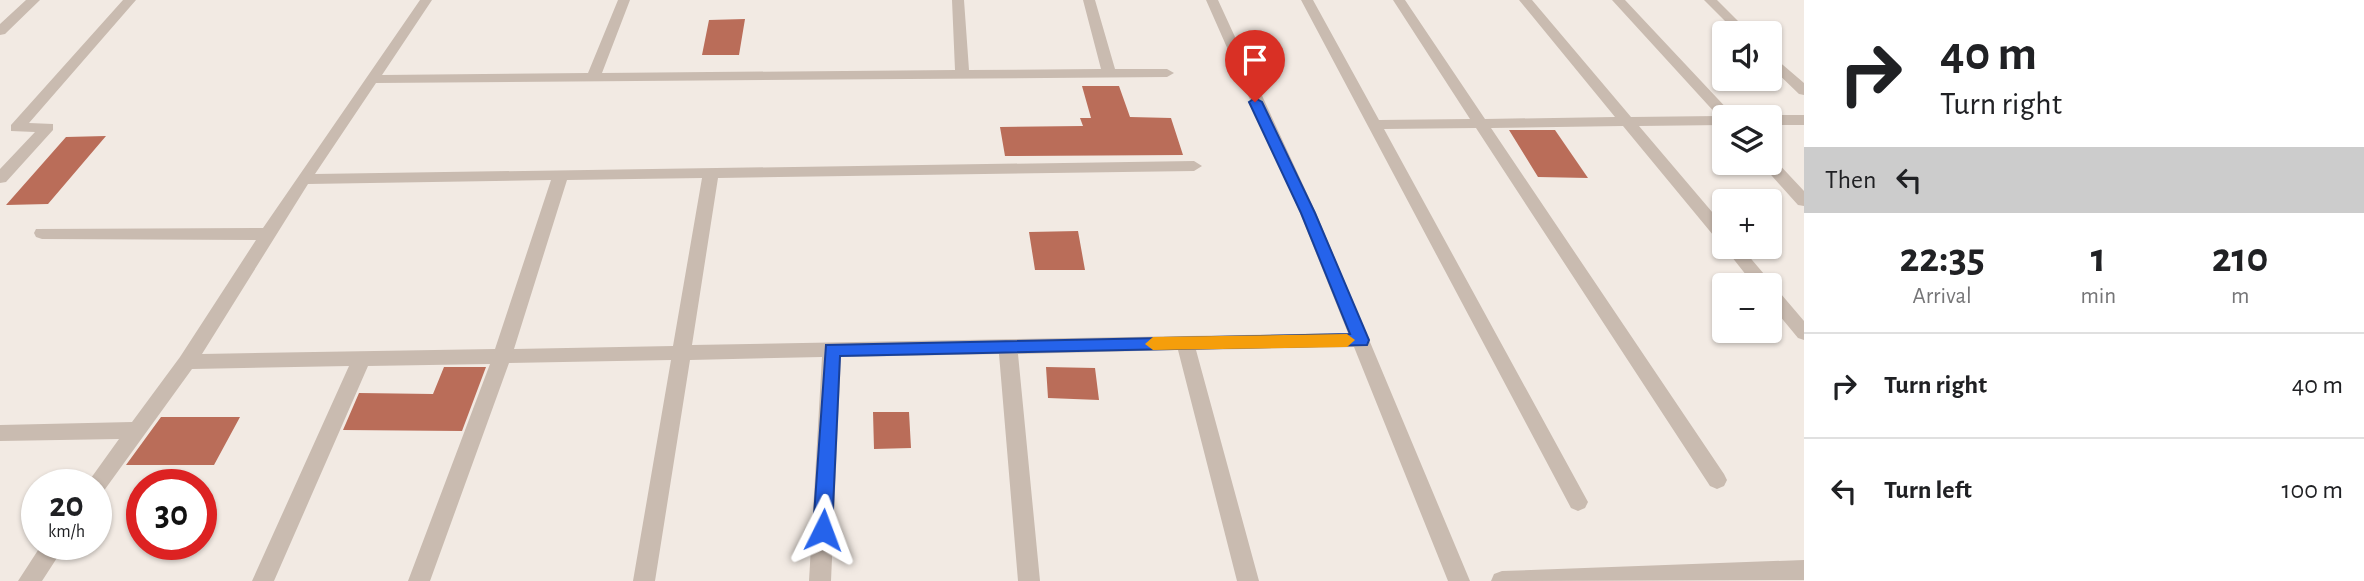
<!DOCTYPE html>
<meta charset="utf-8">
<style>
body{margin:0;font-family:"Alegreya Sans",sans-serif;background:#f6f6f6;color:#202124;height:100vh;display:flex;flex-direction:column;font-size:26px;white-space:nowrap}
*{box-sizing:border-box;margin:0}
p{font-size:23px;color:#757577}
.icon{flex:none;width:38px;height:38px;fill:none;stroke:currentColor;stroke-width:2;stroke-linecap:round;stroke-linejoin:round}
.map{position:relative;flex:1;overflow:hidden}
.side{display:flex;flex-direction:column;background:#fff;width:560px}
.side>*{flex:none}
.banner{background:#fff;color:#202124;overflow:hidden}
.tools{position:absolute;left:1712px;top:21px;display:grid;gap:14px}
.tools a{display:grid;place-items:center;width:70px;height:70px;border-radius:7px;background:#fff;box-shadow:0 2px 5px #0004;font-size:35px}
.speed{position:absolute;left:21px;top:469px;display:flex;gap:14px;font-size:35px;font-weight:700;text-align:center}
.speed>*{display:grid;place-content:center;width:91px;height:91px;border-radius:50%;background:#fff;box-shadow:0 2px 5px #0004;line-height:1}
.speed small{font-size:18px;font-weight:400}
.speed .limit{border:10px solid #d22;background:#fff;color:#111}
.pin{position:absolute;display:grid;place-items:center;width:60px;height:60px;color:#fff;margin:-72px -30px;border-radius:50% 50% 50% 0;rotate:-45deg;box-shadow:0 0 7px #0007}
.pin .icon{rotate:45deg}
.me{position:absolute;width:77px;margin:-38px;rotate:3deg;stroke-linejoin:round;filter:drop-shadow(0 0 5px #0008)}
.turn{display:flex;align-items:center;gap:24px;height:147px;padding:0 21px;font-size:32px}
.turn .icon{width:91px;height:91px;stroke-width:2.5}
.turn b{display:block;font-size:49px;line-height:60px}
.then{display:flex;align-items:center;height:66px;padding:0 21px;background:#0003;gap:14px;font-size:26px}
.eta{display:flex;justify-content:space-evenly;align-items:center;height:119px;text-align:center}
.eta b{font-size:42px;font-weight:700;line-height:49px}
ul{padding:0;list-style:none}
li{display:flex;align-items:center;gap:21px;height:105px;padding:0 21px;border-top:2px solid #e0e0e0}
li div{flex:1}
li b{display:block;font-size:26px}
li em{font-style:normal}
main{display:flex;flex:1;min-height:0}
.map>svg:first-child{display:block}
.building{fill:#ba6d59}
.lines{fill:none;stroke-linecap:round;stroke-linejoin:round}
.street{fill:#c9bbb0;fill-rule:evenodd}
.route{fill:#2563eb;stroke:#184099;stroke-width:2}
.slow{fill:#f59e0b}
</style>
<main>
<div class="map">
<svg width="1804" height="581" viewBox="0 0 1804 581">
<rect width="100%" height="100%" fill="#f2eae3"/>
<path class="building" d="M745,19L739,55H702L709,20Z
M1082,86H1119L1130,117L1171,118L1183,155L1005,156L1000,127L1083,126L1080,118H1091Z
M1509,130H1555L1588,178L1538,177Z
M106,136L48,204L6,205L66,137Z
M1078,231L1085,270H1035L1029,232Z
M444,367H486L462,431L343,430L359,393L433,394Z
M1046,367L1095,368L1099,400L1048,398Z
M873,412H909L911,448L874,449Z
M161,417H240L214,465H126Z"/>
<g class="lines">
<path class="street" d="M26,0H40L5,34L0,35V24Z
M123,0H136L29,123L53,124V130L6,182L0,183V169L35,132L11,131V125Z
M420,0H432L382,75L588,73L618,0H630L602,73L955,70L952,0H964L969,70L1101,69L1083,0H1095L1115,69H1167L1174,73L1167,77L376,83L315,174L1194,161L1202,166L1194,171L718,178L692,345L1348,333L1300,213L1206,0H1218L1316,213L1470,581H1448L1354,347L1196,350L1259,581H1237L1178,350L1018,354L1040,581H1018L999,354L841,357L831,581H809L822,357L690,360L655,581H633L671,360L509,363L430,581H408L490,364L368,366L274,581H252L349,366L192,369L103,492L96,495V485H86L119,439L0,441V425L132,422L180,357L256,240L42,239L36,237L34,233L36,229L263,228ZM702,178L673,346L514,349L567,180ZM551,180L495,349L202,354L308,184Z
M1301,0H1313L1379,120L1470,119L1393,0H1405L1485,119L1615,117L1519,0H1532L1631,117L1718,116L1612,0H1625L1732,114L1734,117H1724V125L1639,126L1724,226V243L1718,241L1623,126L1491,128L1724,474L1727,480L1724,486L1717,489L1710,486L1476,128L1384,129L1588,502L1585,508L1578,511L1571,508Z
M1704,0H1717L1750,33H1737Z
M1769,53L1804,83V95L1799,94L1769,65Z
M1769,115H1804V125H1769V117H1763Z
M1769,158L1774,159L1804,191V206L1798,205L1764,167L1761,163H1769Z
M1724,247H1741L1804,321V340L1798,338L1769,303V285H1754Z
M42,544H66L42,581H18Z
M1804,560V580L1491,581L1494,574L1502,571Z"/>
</g>
<path class="route" d="M1255,98L1262,102L1315,213L1369,340L1367,345L840,356L832,530L830,536L823,538L816,536L813,530L826,345L1350,334L1301,213L1249,102Z"/>
<path class="slow" d="M1347,334L1355,340L1347,347L1153,350L1145,344L1153,337Z"/>
</svg>
<div class="tools">
<a><svg class="icon" aria-label="sound" viewBox="0 0 24 24"><path d="M4 9h4l5-4v14l-5-4H4zM17 9q2 3 0 6"/></svg></a>
<a><svg class="icon" aria-label="layers" viewBox="0 0 24 24"><path d="M12 4l9 5-9 5-9-5zM3 14l9 5 9-5"/></svg></a>
<a>+</a>
<a>−</a>
</div>
<div class="speed"><div>20<small>km/h</small></div><div class="limit">30</div></div>
<div class="pin" style="left:1255px;top:102px;background:#d93025"><svg class="icon" aria-label="arrive" viewBox="0 0 24 24"><path d="M6 21V4h12l-3 4 3 4H6"/></svg></div>
<svg class="me" style="left:823px;top:530px" viewBox="-20 -20 40 40"><path d="M0-17L14 15 0 8-14 15z" fill="#2563eb" stroke="#fff" stroke-width="4"/></svg>
</div>
<section class="side">
<div class="banner">
<div class="turn"><svg class="icon" aria-label="right" viewBox="0 0 24 24"><path d="M7 20v-9h11M14 6l5 5-5 5"/></svg><div><b>40 m</b>Turn right</div></div>
<div class="then">Then<svg class="icon" aria-label="left" viewBox="0 0 24 24"><path d="M17 20v-9H6M10 6l-5 5 5 5"/></svg></div>
</div>
<div class="eta">
<div><b>22:35</b><p>Arrival</p></div>
<div><b>1</b><p>min</p></div>
<div><b>210</b><p>m</p></div>
</div>
<ul>
<li><svg class="icon" aria-label="right" viewBox="0 0 24 24"><path d="M7 20v-9h11M14 6l5 5-5 5"/></svg><div><b>Turn right</b></div><em>40 m</em></li>
<li><svg class="icon" aria-label="left" viewBox="0 0 24 24"><path d="M17 20v-9H6M10 6l-5 5 5 5"/></svg><div><b>Turn left</b></div><em>100 m</em></li>
</ul>
</section>
</main>
